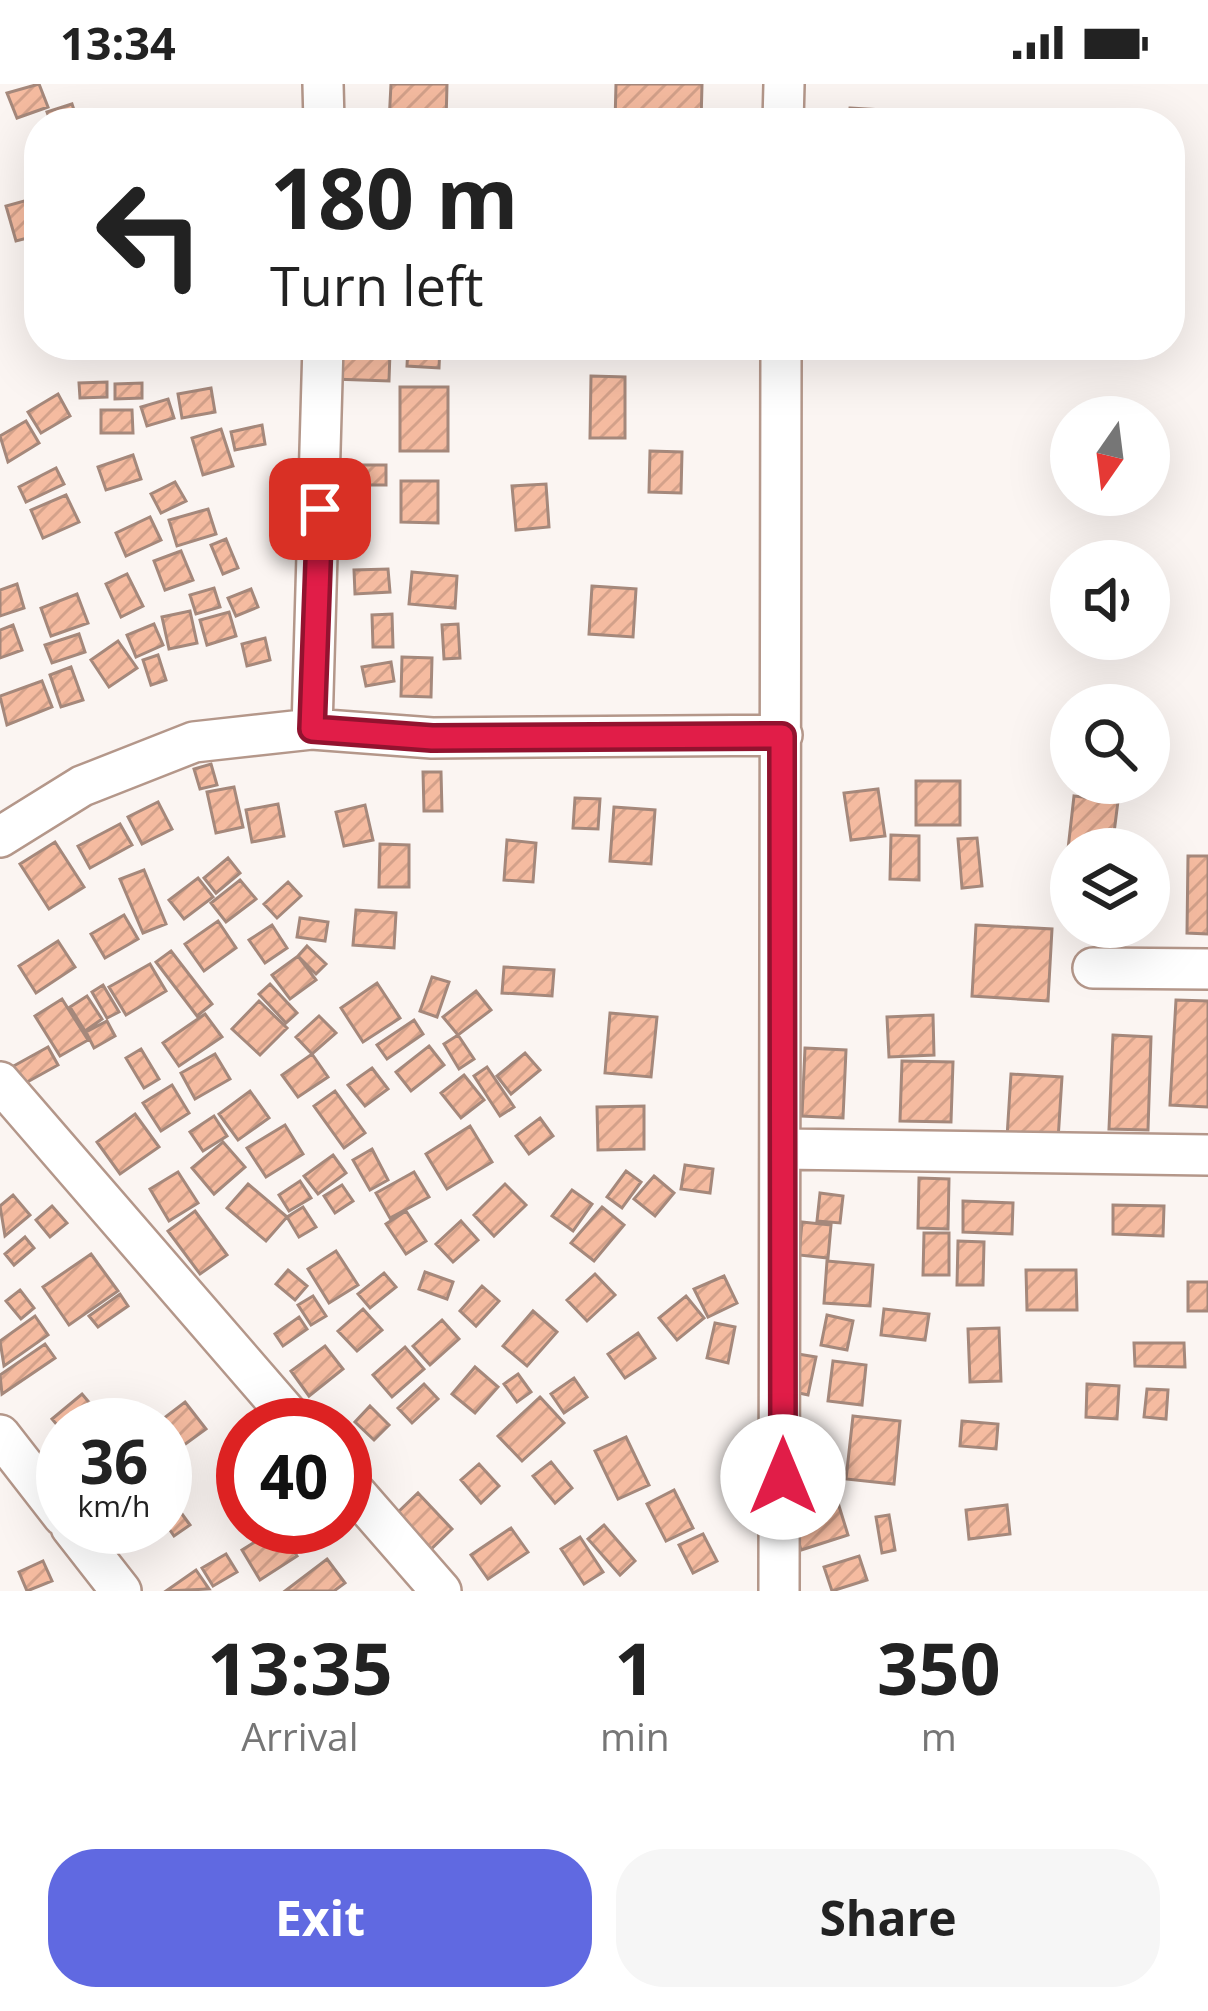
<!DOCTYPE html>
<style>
body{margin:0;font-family:"Open Sans",sans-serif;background:#f6f6f6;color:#222;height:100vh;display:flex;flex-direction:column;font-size:45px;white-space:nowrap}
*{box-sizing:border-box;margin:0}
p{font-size:39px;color:#767676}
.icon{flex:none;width:66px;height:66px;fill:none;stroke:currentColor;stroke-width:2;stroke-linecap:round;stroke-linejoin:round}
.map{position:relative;height:1507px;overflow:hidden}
.side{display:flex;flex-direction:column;background:#fff;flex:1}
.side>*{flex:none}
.banner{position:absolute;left:24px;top:24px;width:1161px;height:252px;border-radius:48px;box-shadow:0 12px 48px #0002;background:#fff;color:#222;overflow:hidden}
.needle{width:78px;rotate:194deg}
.controls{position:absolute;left:1050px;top:312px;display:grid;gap:24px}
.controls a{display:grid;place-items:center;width:120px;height:120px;border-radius:50%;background:#fff;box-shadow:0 12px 48px #0002;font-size:60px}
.speed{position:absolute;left:36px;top:1314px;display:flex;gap:24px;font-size:60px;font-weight:700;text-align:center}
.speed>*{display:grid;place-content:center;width:156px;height:156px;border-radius:50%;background:#fff;box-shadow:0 12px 48px #0002;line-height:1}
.speed small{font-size:30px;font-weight:400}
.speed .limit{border:18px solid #d22;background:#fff;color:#111}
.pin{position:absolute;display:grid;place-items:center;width:102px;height:102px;color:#fff;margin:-51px;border-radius:24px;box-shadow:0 6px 18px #0006}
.me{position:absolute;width:132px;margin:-66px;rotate:0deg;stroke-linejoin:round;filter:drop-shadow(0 0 9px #0008)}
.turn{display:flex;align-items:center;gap:42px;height:252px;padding:0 48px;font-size:54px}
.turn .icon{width:156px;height:156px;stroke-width:2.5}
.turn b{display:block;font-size:84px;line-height:102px}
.eta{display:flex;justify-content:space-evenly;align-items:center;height:204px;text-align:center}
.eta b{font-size:72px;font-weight:700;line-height:84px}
.button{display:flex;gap:24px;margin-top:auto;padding:24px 48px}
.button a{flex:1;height:138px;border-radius:48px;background:#6069e1;color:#fff;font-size:48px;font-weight:700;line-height:138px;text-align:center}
.button a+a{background:#f6f6f6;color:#222}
.status{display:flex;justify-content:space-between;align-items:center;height:84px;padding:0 60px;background:#fff;direction:ltr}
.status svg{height:33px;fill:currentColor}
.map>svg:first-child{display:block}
.building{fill:url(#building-hatch);stroke:#a5887b;stroke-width:3}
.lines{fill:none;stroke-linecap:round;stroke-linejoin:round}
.minor-casing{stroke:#b4978a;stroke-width:44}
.minor{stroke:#fff;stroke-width:39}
.route-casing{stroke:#92132f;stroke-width:30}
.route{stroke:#e11d48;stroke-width:21}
</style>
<div class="status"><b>13:34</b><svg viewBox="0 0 49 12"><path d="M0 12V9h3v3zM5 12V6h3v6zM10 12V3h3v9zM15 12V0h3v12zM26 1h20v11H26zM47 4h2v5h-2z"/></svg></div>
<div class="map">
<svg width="1208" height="1507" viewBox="0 0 1208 1507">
<defs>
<pattern id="building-hatch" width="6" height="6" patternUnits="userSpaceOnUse" patternTransform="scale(3)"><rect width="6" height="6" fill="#f5bba0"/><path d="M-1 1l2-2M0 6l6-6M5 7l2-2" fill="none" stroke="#d3a18a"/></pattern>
</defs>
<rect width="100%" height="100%" fill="#fbf5f2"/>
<path class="building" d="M39,0L48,23L17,34L7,9Z
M391,0H447L446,39H389Z
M616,0H702L701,39H615Z
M72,20L77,35L51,39L47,28Z
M850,24L899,27V39H849Z
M148,26L190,27V39H148Z
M39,113V151L16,157L6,122Z
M408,261H440L439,284L407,282Z
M335,266L390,268L389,297L333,295Z
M591,292L625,293V354H590Z
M107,298V313L80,314L79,299Z
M142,299V314L115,315V300Z
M400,303H448V367H400Z
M211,304L215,328L182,334L178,310Z
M58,310L70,332L41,349L28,328Z
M168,315L174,334L147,342L141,323Z
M101,326H132L133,349H101Z
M26,337L39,359L8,378L0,352Z
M262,341L265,360L235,366L231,348Z
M221,345L233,382L203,391L192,354Z
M650,367L682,368L681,409L649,408Z
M133,371L141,395L106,406L98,383Z
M329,381H386V401H328Z
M56,384L64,400L26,418L19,403Z
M401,397H438V439L401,438Z
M175,398L186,417L161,429L151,410Z
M546,400L549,443L516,446L512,402Z
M66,411L79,438L43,454L31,426Z
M208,425L216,450L177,462L169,436Z
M150,433L161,456L126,472L116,449Z
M226,455L238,484L223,490L211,461Z
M181,467L193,496L165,506L154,477Z
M388,485L390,508L355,510L354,486Z
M412,488L457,492L455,524L409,520Z
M127,490L143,522L121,533L106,500Z
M17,500L24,524L0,532V506Z
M592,502L636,505L633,553L589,550Z
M214,504L220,523L196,530L190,511Z
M251,505L258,523L236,532L228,514Z
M77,510L88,539L51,552L41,524Z
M190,527L197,559L169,565L162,533Z
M229,528L236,552L207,561L200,536Z
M392,530L393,563H373L372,531Z
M154,540L163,561L136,573L127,551Z
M458,540L460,574L444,575L442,541Z
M13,541L22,566L0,574V546Z
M79,550L85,568L52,579L45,561Z
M265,554L270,576L247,582L242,560Z
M118,557L137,584L109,603L91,576Z
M158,571L166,596L151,601L143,576Z
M402,573L432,574L431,613L401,612Z
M391,578L394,597L366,602L362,583Z
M71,583L83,616L61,623L50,591Z
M42,597L52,623L7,641L0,612Z
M211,680L217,701L200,705L194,685Z
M423,688H441L442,727H424Z
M916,697H960V741H916Z
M234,703L243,743L216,749L207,708Z
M878,705L885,752L851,756L844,709Z
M1074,712L1118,717L1112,765H1068Z
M575,714L600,715L598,745L573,744Z
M158,718L172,745L142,760L128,733Z
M278,720L284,752L252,758L246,726Z
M365,721L373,756L344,762L336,728Z
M614,723L655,726L651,780L610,777Z
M120,740L132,761L90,784L78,762Z
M891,751L919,752V796L890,795Z
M977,754L982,802L962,804L958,755Z
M507,756L536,759L533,798L504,796Z
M55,758L84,803L49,825L20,780Z
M380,760L409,761V803H379Z
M1188,772H1208V850L1187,849Z
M228,774L240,789L216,809L204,794Z
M144,786L166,840L143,849L120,795Z
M198,794L213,813L184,835L169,816Z
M240,796L256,815L226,838L211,819Z
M288,798L301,812L277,834L264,820Z
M356,826L396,829L394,864L353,861Z
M124,831L138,855L105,874L91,850Z
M300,834L328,838L325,857L297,853Z
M218,837L236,864L204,887L185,860Z
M272,841L287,864L265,879L249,856Z
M976,841L1052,845L1048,917L972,912Z
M58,857L75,883L36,909L19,882Z
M307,862L326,880L316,890L298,872Z
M171,867L212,920L197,932L156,878Z
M298,872L316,896L290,915L272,891Z
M150,880L166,907L126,931L109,903Z
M504,883L554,886L552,912L502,909Z
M432,893L449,898L437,933L420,927Z
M377,899L400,934L363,958L341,924Z
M270,900L297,929L286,939L259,910Z
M103,901L119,928L107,934L92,908Z
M476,907L491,926L458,951L443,933Z
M87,912L102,935L85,947L70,923Z
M62,915L88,956L60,972L35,932Z
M1176,916L1208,917V1023L1170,1021Z
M259,917L287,944L260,971L232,945Z
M610,929L657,933L651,993L605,989Z
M205,930L222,953L179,982L163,959Z
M933,931L934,971L889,973L887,933Z
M319,932L336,949L312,970L296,953Z
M414,936L423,950L387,975L377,961Z
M107,937L115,952L94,964L86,948Z
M458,951L474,975L459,985L444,960Z
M1113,951L1151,953L1148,1046L1109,1045Z
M429,962L444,981L411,1007L396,988Z
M48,963L58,981L20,1002L10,984Z
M805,964L846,966L843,1034L802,1032Z
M141,965L159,995L144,1004L126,974Z
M525,969L540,986L511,1010L497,992Z
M215,970L230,995L195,1015L181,989Z
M312,970L328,993L298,1013L282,991Z
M902,977L953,978L951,1038L900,1037Z
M487,983L514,1023L500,1032L474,992Z
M372,984L388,1005L365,1022L348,1001Z
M1011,990L1062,993L1058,1056L1007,1053Z
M464,991L484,1016L461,1034L441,1009Z
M172,1001L189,1029L161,1047L143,1019Z
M250,1007L269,1034L238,1056L219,1030Z
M335,1007L365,1049L344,1064L314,1022Z
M644,1022V1065L598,1066L597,1023Z
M135,1030L159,1063L120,1090L97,1058Z
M214,1032L227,1052L203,1067L190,1048Z
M540,1034L553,1052L529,1070L516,1052Z
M285,1041L303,1070L266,1093L247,1064Z
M470,1042L492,1078L447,1105L426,1070Z
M223,1058L245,1083L214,1110L192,1084Z
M372,1065L388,1096L370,1106L353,1076Z
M333,1071L346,1089L318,1110L304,1092Z
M685,1081L713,1085L710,1109L681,1105Z
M626,1087L641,1098L622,1124L607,1113Z
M178,1088L198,1119L169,1137L150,1105Z
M414,1088L429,1113L390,1134L376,1109Z
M654,1092L674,1109L655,1132L634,1115Z
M919,1094L949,1095L948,1145L918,1144Z
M300,1097L311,1114L289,1127L279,1111Z
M248,1100L287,1133L266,1157L227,1124Z
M505,1100L526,1121L494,1152L474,1131Z
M342,1101L353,1117L335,1129L324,1112Z
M572,1106L592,1120L573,1147L552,1132Z
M820,1109L843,1112L840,1139L817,1137Z
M13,1111L30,1131L5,1152L0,1122Z
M963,1117L1013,1119L1012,1150L963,1148Z
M1113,1121L1164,1122L1163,1152L1113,1150Z
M52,1122L67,1139L50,1153L36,1136Z
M303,1123L316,1143L299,1153L287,1133Z
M602,1123L624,1141L594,1177L571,1159Z
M195,1127L227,1171L200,1190L168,1147Z
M406,1127L426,1157L406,1170L386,1140Z
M461,1137L478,1156L453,1178L436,1160Z
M802,1138L831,1141L828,1174L799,1171Z
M924,1149H949V1191H923Z
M25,1153L34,1164L14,1181L5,1170Z
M958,1157L984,1158L983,1201H957Z
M336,1167L358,1201L329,1219L308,1185Z
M91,1170L118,1207L69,1241L43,1203Z
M827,1177L873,1181L870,1222L824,1219Z
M288,1186L307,1202L295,1216L276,1200Z
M1026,1186H1076L1077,1226H1027Z
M425,1188L453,1198L447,1215L419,1205Z
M384,1189L396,1203L370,1224L358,1210Z
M595,1190L615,1211L587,1237L567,1216Z
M724,1192L737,1219L708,1233L694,1205Z
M1188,1198H1208V1227H1188Z
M482,1202L499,1217L476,1242L460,1227Z
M20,1206L34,1224L21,1235L6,1217Z
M120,1210L128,1222L98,1243L89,1232Z
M313,1212L326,1232L311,1241L298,1221Z
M686,1212L704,1234L677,1256L659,1234Z
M363,1225L382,1246L357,1267L338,1247Z
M884,1225L929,1230L925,1256L881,1251Z
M533,1227L557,1248L527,1282L503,1262Z
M827,1231L853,1237L847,1266L821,1261Z
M35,1232L48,1251L4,1282L0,1257Z
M299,1233L307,1245L283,1262L275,1250Z
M442,1236L459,1255L430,1281L413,1262Z
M715,1239L735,1243L728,1279L707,1274Z
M999,1244L1001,1297L970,1298L968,1245Z
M638,1249L655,1274L625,1294L608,1270Z
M1134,1259H1184L1185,1283L1135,1282Z
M45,1260L55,1274L2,1310L0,1291Z
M325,1262L343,1285L309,1312L291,1287Z
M405,1263L424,1285L392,1313L373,1291Z
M798,1270L816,1273L808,1311L790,1307Z
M833,1277L866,1281L862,1321L828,1317Z
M475,1283L498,1303L475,1329L452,1310Z
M518,1290L531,1308L517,1318L504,1300Z
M574,1294L587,1313L564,1329L551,1310Z
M424,1300L438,1315L412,1339L398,1324Z
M1087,1300L1119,1302L1117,1335L1086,1333Z
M1147,1305L1168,1306L1166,1335L1144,1333Z
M82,1310L93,1323L71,1341H63V1348L52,1335Z
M540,1313L564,1339L522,1377L498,1352Z
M185,1318L206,1345L166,1374L165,1341H155Z
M370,1322L389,1341L374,1356L355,1338Z
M853,1332L900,1337L894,1400L846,1395Z
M962,1337L998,1340L996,1365L960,1362Z
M626,1353L649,1401L618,1415L595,1367Z
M551,1378L572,1404L555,1419L533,1392Z
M479,1380L499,1402L481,1419L461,1396Z
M674,1406L693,1444L666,1457L647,1420Z
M418,1409L452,1445L428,1468L394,1432Z
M835,1409L848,1451L801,1466L788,1423Z
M174,1419L190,1441L174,1452L165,1439V1425Z
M1007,1421L1010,1450L969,1455L966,1426Z
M889,1431L895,1466L882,1469L876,1433Z
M604,1441L635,1477L620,1491L588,1455Z
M279,1443L297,1472L260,1496L242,1466Z
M511,1444L528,1468L488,1495L471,1471Z
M703,1450L717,1477L693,1489L679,1461Z
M580,1453L603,1488L584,1500L561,1465Z
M226,1470L237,1488L213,1502L202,1484Z
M859,1472L867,1496L832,1507L824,1483Z
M327,1475L345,1499L334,1507H285Z
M43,1477L52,1497L27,1507L19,1488Z
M196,1486L209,1505L166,1507Z"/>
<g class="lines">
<defs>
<path id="minor" d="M323,0L324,39
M783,39L784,0
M312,645L323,261
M0,753L82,702L194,658L312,645L432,654L782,651
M1093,884L1208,885
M0,998L297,1341
M782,1065L1208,1071
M0,1351L63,1432
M345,1397L441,1507
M71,1443L121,1507
M779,1507L781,261"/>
</defs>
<use href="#minor" class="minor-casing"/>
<use href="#minor" class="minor"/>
</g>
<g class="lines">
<defs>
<path id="route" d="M320,425L312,645L432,654L782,652L783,1393"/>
</defs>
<use href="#route" class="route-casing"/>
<use href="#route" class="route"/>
</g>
</svg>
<div class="controls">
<a><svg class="needle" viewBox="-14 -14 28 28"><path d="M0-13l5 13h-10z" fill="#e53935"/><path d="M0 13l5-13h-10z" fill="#767676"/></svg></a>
<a><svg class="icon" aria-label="sound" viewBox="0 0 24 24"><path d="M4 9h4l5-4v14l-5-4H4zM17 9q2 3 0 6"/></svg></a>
<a><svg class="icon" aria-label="search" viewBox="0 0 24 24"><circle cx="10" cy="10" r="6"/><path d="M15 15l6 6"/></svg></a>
<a><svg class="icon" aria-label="layers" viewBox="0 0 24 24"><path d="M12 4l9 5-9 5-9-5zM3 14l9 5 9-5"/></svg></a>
</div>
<div class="speed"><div>36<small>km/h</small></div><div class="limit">40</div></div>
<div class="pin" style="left:320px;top:425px;background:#d93025"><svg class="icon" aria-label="arrive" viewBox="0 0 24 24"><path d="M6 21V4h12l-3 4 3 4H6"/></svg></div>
<svg class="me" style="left:783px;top:1393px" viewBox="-20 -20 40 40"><circle r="19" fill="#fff"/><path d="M0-13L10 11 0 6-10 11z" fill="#e11d48"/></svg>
<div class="banner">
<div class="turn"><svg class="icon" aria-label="left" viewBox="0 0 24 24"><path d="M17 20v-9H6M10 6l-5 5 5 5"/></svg><div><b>180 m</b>Turn left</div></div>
</div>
</div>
<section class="side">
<div class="eta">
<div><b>13:35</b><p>Arrival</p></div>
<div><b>1</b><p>min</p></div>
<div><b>350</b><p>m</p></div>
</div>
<div class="button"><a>Exit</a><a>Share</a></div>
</section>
